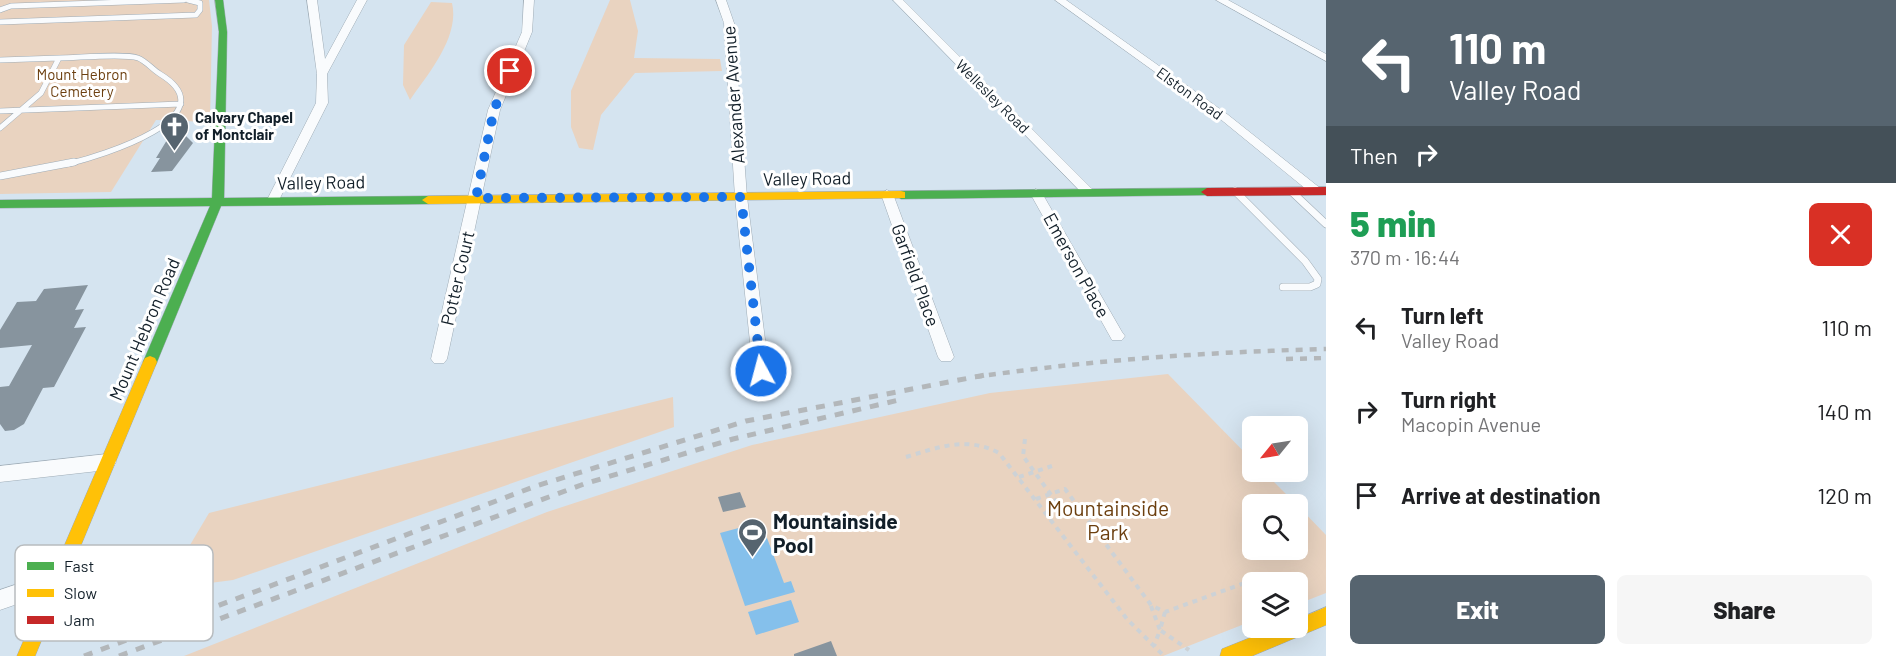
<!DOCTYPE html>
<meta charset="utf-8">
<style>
body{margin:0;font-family:Barlow,sans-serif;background:#f6f6f6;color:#202124;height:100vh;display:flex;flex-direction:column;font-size:22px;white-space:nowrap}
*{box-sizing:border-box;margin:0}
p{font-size:20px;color:#757577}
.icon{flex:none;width:33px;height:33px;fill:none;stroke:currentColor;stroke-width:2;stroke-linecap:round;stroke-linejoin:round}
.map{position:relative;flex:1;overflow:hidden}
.details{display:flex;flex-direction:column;background:#fff;width:570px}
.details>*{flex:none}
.hud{background:#56646f;color:#fff;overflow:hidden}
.needle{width:39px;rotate:240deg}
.tools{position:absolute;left:1242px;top:416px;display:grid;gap:12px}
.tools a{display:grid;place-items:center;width:66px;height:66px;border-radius:9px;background:#fff;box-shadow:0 6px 24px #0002;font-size:30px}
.pin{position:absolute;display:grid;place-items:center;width:51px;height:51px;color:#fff;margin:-26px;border:3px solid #fff;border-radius:50%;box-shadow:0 2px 6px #0007}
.me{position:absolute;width:66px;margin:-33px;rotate:353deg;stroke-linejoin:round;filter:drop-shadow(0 0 4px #0008)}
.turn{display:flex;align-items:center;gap:21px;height:126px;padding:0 24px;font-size:27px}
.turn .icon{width:78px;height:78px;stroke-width:2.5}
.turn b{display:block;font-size:42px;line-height:51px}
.then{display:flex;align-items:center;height:57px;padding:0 24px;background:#0003;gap:12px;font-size:22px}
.round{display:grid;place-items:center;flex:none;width:63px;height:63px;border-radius:9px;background:#f6f6f6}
.headline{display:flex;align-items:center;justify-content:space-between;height:102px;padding:0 24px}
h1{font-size:36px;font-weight:800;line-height:45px;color:#1e9e55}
.cta{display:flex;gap:12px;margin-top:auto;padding:12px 24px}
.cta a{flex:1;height:69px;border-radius:9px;background:#56646f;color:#fff;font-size:24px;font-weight:800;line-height:69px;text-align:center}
.cta a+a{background:#f6f6f6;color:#202124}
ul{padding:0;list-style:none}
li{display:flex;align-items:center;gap:18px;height:84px;padding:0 24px}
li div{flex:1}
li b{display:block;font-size:22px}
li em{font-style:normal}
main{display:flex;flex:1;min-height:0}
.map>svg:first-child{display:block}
.green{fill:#e9d3c0}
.water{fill:#85c0eb}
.building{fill:#87949e}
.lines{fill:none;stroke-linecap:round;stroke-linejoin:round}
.lane-far1-casing{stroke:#9facb6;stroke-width:6}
.lane-casing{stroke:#9facb6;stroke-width:8}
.street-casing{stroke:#9facb6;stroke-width:1}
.fast-casing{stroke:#9facb6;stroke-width:1}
.slow-casing{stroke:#9facb6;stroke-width:1}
.jam-casing{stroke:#9facb6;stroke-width:1}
.path{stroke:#cdd2d6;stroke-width:4;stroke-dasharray:5 5;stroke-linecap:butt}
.lane-far1{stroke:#f9fbfd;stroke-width:5}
.lane{stroke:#f9fbfd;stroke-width:7}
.street{fill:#f9fbfd;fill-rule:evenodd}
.fast{fill:#4caf50;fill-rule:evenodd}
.slow{fill:#ffc107;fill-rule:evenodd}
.jam{fill:#c62828;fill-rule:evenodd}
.rail-far1{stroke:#b3b7ba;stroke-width:4.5;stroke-dasharray:7 7;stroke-linecap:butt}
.rail{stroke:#b3b7ba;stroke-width:5;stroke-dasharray:9 9;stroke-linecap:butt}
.route{stroke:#1a73e8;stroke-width:10;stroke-dasharray:0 18}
.labels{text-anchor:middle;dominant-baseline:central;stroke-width:6;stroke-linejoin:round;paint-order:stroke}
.far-park-label{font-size:15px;fill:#6c3f0f;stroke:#fff}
.far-street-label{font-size:15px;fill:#121f29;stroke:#fff}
.far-poi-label{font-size:15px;font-weight:bold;fill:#121f29;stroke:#fff;text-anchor:start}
.street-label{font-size:18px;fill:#121f29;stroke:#fff}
.near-park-label{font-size:21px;fill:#6c3f0f;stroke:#fff}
.near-poi-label{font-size:21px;font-weight:bold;fill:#121f29;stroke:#fff;text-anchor:start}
.key{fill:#fff;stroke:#b8bcbf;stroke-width:1.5}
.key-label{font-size:16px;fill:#121f29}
</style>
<main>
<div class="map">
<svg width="1326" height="656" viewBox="0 0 1326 656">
<rect width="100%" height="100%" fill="#d5e4f0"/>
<path class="green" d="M0,0H209L212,26L210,122L156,120L111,192L0,194Z
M610,0H630L638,31L634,58L720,59L722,71L635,73L601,115L593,150L579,148L571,127V91Z
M431,2L452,3C460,37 428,74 410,100L403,85L404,45Z
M1168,374L1252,460V471H1263L1296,504H1252V549H1298V506L1326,535V593L1298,604V582H1252V621L1163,656H184L547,512L752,445L990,393Z
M673,397L674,427L233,580L71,601L110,573L190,545L209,513Z"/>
<path class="water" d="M761,522L784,583L791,581L795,592L745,606L720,533Z
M791,600L799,622L756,635L748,612Z"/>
<path class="building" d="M185,135L193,143L172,171L151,172L160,158H156L167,140Z
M88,285L75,310L84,309L74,328L86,327L54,387L43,388L24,424L14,430L5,431L0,424V387L9,386L32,345L0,348V330L17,302L36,301L44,289Z
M740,492L746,507L723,512L718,497Z
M831,641L837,656H794V654Z"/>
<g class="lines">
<defs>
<path id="lane-far1" d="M0,10L11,6L184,0
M0,22L196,15L200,10V3L188,0
M0,60L59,58
M0,111L181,104
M0,128L41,93L59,58C77,58 124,53 138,58C146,61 153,70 160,74C231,117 100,156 68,164"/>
<path id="lane" d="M0,176L74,162
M1235,191L1305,261L1318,279L1317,284L1310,287H1283
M1292,192L1326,224"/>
<path id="street" d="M307,0H317L325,59L357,0H367L327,74L328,103L279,200L273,204L267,200L316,103L317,74Z
M524,0H534L532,32L500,110L447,359L444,363H434L431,359L488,110L522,32Z
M716,0H726L734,23L747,197L769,371L767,375H755L753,371L735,197L724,23Z
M893,0H903L1092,189V195H1084Z
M1055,0H1066L1227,114L1320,188V194H1312L1219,118Z
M1216,0H1228L1326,54V61Z
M1036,189L1042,193L1122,332L1125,336L1122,340H1112L1030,193Z
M887,190L893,194L954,357L951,361H941L938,357L881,194Z
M107,454L113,457L116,462L113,467L107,470L0,482V466Z
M59,570L66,573L69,580L66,587L0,610V590Z"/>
<path id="fast" d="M215,0H223L227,32L224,198L428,196L434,200L428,204L221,206L157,362L155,366H145L143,362L210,206L0,208V200L212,198L219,32Z
M1207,188L1213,192L1211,195L901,199L895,195L901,191Z"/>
<path id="slow" d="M901,191L905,192V198L428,204L422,200L428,196Z
M150,356L155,358L157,362L35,656H17L143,362L145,358Z
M1326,607V625L1252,656H1220L1222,649L1277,627H1298V619Z"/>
<path id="jam" d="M1326,187V195L1207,196L1201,192L1207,188Z"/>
</defs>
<use href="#lane-far1" class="lane-far1-casing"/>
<use href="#lane" class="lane-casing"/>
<use href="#street" class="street-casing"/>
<use href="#fast" class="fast-casing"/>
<use href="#slow" class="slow-casing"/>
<use href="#jam" class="jam-casing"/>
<path class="path" d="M1025,439L1023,456L1062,510
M906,457C939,447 967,436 999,453L1127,619L1164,656
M1019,477L1052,466
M1036,499L1065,489L1151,605L1165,612L1253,580
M1047,515L1077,505
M1151,606L1160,630L1154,646
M1165,612L1160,630L1189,650"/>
<use href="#lane-far1" class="lane-far1"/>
<use href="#lane" class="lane"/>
<use href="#street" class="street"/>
<use href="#fast" class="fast"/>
<use href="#slow" class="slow"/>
<use href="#jam" class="jam"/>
<path class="rail-far1" d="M1286,359L1326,358
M975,377C1092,360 1208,352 1326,349"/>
<path class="rail" d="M84,656L536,486L746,421L985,375
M119,656L584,484L733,439L899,400"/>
</g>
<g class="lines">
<path class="route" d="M510,71L494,110L476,198L741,197L761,371"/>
</g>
<defs>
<symbol id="church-pin" viewBox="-11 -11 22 30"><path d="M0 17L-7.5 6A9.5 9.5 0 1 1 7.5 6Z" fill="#56646f" stroke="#fff"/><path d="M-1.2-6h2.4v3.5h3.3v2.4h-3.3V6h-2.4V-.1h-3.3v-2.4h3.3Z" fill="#fff"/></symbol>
<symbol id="stadium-pin" viewBox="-11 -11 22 30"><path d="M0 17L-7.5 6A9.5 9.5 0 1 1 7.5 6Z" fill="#56646f" stroke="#fff"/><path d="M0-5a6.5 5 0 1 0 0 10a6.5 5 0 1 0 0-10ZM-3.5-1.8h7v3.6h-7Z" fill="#fff"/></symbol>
</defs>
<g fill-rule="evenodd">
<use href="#church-pin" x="158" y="110" width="33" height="45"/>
<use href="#stadium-pin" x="736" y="516" width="33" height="45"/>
</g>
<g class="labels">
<g class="far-park-label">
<text x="82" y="74">Mount Hebron<tspan x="82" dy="17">Cemetery</tspan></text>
</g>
<g class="far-street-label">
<text transform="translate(1190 93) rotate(36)">Elston Road</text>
<text transform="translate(993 96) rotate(45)">Wellesley Road</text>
</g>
<g class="far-poi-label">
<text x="195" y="117">Calvary Chapel<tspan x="195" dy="17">of Montclair</tspan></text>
</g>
<g class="street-label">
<text transform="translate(733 95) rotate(-94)">Alexander Avenue</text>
<text transform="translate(807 178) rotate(-1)">Valley Road</text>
<text transform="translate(321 182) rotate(-1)">Valley Road</text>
<text transform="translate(1077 265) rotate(61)">Emerson Place</text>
<text transform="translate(916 275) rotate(70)">Garfield Place</text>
<text transform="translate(457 278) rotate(-77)">Potter Court</text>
<text transform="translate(144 329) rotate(-67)">Mount Hebron Road</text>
</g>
<g class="near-park-label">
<text x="1108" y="507">Mountainside<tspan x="1108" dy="24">Park</tspan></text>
</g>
<g class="near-poi-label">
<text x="773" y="520">Mountainside<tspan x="773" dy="24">Pool</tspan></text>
</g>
</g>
<rect x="15" y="545" width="198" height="96" rx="9" class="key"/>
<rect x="27" y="562" width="27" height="8" fill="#4caf50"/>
<rect x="27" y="589" width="27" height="8" fill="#ffc107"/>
<rect x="27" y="616" width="27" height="8" fill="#c62828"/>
<g class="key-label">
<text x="64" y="572">Fast</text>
<text x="64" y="599">Slow</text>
<text x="64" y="626">Jam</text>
</g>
</svg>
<div class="tools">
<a><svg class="needle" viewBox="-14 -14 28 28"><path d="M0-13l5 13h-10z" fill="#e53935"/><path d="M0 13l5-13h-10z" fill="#757577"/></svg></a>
<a><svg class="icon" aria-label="search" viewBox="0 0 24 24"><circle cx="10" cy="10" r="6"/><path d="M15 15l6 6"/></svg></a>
<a><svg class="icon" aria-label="layers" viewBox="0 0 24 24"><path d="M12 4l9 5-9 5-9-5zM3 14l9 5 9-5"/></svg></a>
</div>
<div class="pin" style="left:510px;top:71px;background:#d93025"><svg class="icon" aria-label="arrive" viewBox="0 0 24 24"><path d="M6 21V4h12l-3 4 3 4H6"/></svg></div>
<svg class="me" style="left:761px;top:371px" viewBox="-20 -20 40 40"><circle r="17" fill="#1a73e8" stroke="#fff" stroke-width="3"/><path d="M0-11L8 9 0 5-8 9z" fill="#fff"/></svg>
</div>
<section class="details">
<div class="hud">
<div class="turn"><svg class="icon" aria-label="left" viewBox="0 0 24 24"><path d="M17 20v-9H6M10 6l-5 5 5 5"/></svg><div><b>110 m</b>Valley Road</div></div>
<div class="then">Then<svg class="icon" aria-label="right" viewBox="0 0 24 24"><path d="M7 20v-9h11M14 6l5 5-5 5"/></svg></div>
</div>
<div class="headline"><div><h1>5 min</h1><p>370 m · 16:44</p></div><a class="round" style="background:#d93025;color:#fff"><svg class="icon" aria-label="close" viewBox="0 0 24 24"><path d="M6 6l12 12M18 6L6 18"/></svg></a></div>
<ul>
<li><svg class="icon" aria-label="left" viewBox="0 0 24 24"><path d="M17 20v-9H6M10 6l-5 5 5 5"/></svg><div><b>Turn left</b><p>Valley Road</p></div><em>110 m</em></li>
<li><svg class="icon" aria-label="right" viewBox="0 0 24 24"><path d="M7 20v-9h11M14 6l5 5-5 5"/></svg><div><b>Turn right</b><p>Macopin Avenue</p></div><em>140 m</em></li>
<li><svg class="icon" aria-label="arrive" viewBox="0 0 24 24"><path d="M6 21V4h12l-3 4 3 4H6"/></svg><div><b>Arrive at destination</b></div><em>120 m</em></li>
</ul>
<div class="cta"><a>Exit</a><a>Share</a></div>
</section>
</main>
